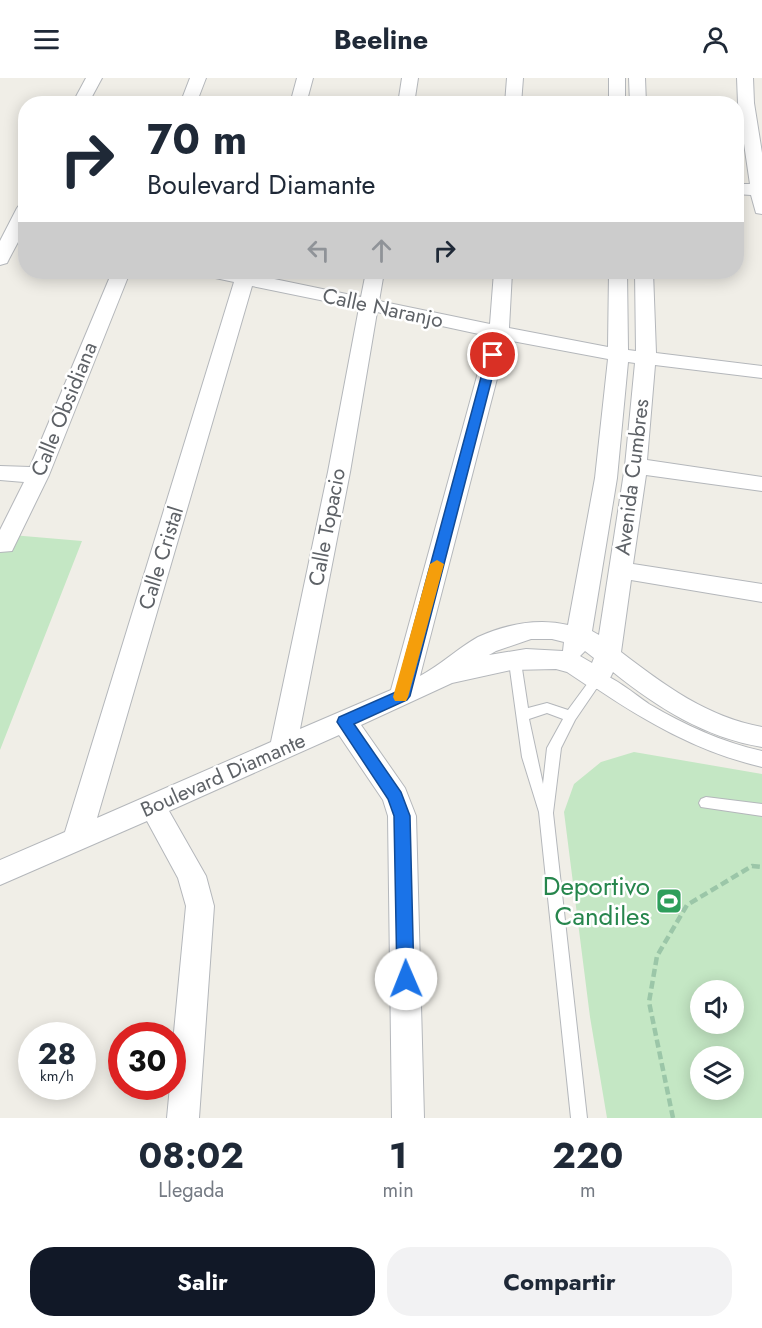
<!DOCTYPE html>
<html lang="es">
<style>
body{margin:0;font-family:Jost,sans-serif;background:#f2f2f3;color:#1f2937;height:100vh;display:flex;flex-direction:column;font-size:22px;white-space:nowrap}
*{box-sizing:border-box;margin:0}
p{font-size:20px;color:#747a83}
.icon{flex:none;width:33px;height:33px;fill:none;stroke:currentColor;stroke-width:2;stroke-linecap:round;stroke-linejoin:round}
.map{position:relative;height:1040px;overflow:hidden}
.sheet{display:flex;flex-direction:column;background:#fff;flex:1}
.sheet>*{flex:none}
.guide{position:absolute;left:18px;top:18px;width:726px;height:183px;border-radius:24px;box-shadow:0 3px 15px #0003;background:#fff;color:#1f2937;overflow:hidden}
.tools{position:absolute;left:690px;top:902px;display:grid;gap:12px}
.tools a{display:grid;place-items:center;width:54px;height:54px;border-radius:50%;background:#fff;box-shadow:0 3px 15px #0003;font-size:30px}
.speed{position:absolute;left:18px;top:944px;display:flex;gap:12px;font-size:30px;font-weight:700;text-align:center}
.speed>*{display:grid;place-content:center;width:78px;height:78px;border-radius:50%;background:#fff;box-shadow:0 3px 15px #0003;line-height:1}
.speed small{font-size:15px;font-weight:400}
.speed .limit{border:9px solid #d22;background:#fff;color:#111}
.pin{position:absolute;display:grid;place-items:center;width:51px;height:51px;color:#fff;margin:-26px;border:3px solid #fff;border-radius:50%;box-shadow:0 2px 6px #0007}
.me{position:absolute;width:66px;margin:-33px;rotate:359deg;stroke-linejoin:round;filter:drop-shadow(0 0 4px #0008)}
.turn{display:flex;align-items:center;gap:21px;height:126px;padding:0 30px;font-size:27px}
.turn .icon{width:78px;height:78px;stroke-width:2.5}
.turn b{display:block;font-size:42px;line-height:51px}
.lanes{display:flex;align-items:center;height:57px;padding:0 30px;background:#0003;justify-content:center;gap:30px;direction:ltr}
.lanes .off{opacity:.35}
.eta{display:flex;justify-content:space-evenly;align-items:center;height:102px;text-align:center}
.eta b{font-size:36px;font-weight:700;line-height:42px}
.cta{display:flex;gap:12px;margin-top:auto;padding:12px 30px}
.cta a{flex:1;height:69px;border-radius:24px;background:#111827;color:#fff;font-size:24px;font-weight:700;line-height:69px;text-align:center}
.cta a+a{background:#f2f2f3;color:#1f2937}
header{display:flex;justify-content:space-between;align-items:center;height:78px;padding:0 30px;background:#fff;font-size:27px;font-weight:700}
.map>svg:first-child{display:block}
.green{fill:#c4e7c4;fill-rule:evenodd}
.lines{fill:none;stroke-linecap:round;stroke-linejoin:round}
.service-casing{stroke:#b4b7bb;stroke-width:2}
.pedestrian-casing{stroke:#b4b7bb;stroke-width:2}
.minor-casing{stroke:#b4b7bb;stroke-width:2}
.path{stroke:#9bc6a8;stroke-width:4.5;stroke-dasharray:8 4;stroke-linecap:butt}
.service{fill:#fff;fill-rule:evenodd}
.pedestrian{fill:#fff;fill-rule:evenodd}
.minor{fill:#fff;fill-rule:evenodd}
.route{fill:#1a73e8;stroke:#114b97;stroke-width:1.5}
.slow{fill:#f59e0b}
.labels{text-anchor:middle;dominant-baseline:central;stroke-width:5;stroke-linejoin:round;paint-order:stroke}
.street-label{font-size:21px;fill:#5e6267;stroke:#fff}
.near-leisure-label{font-size:26px;fill:#27864d;stroke:#fff;text-anchor:end}
</style>
<header><svg class="icon" aria-label="menu" viewBox="0 0 24 24"><path d="M4 6h16M4 12h16M4 18h16"/></svg>Beeline<svg class="icon" aria-label="person" viewBox="0 0 24 24"><circle cx="12" cy="8" r="4"/><path d="M4 21q1-7 8-7t8 7"/></svg></header>
<div class="map">
<svg width="762" height="1040" viewBox="0 0 762 1040">
<rect width="100%" height="100%" fill="#f0eee7"/>
<path class="green" d="M0,456L82,463L0,672Z
M634,674L762,696V1040H607L590,939L564,734L574,706L601,684ZM700,912H734V945H700ZM700,978H734V1011H700Z"/>
<g class="lines">
<defs>
<path id="service" d="M515,579L519,581L521,584L528,630L547,625L568,632L593,598H601L603,601L575,642L561,670L553,735L587,1040H571L539,734L522,679L509,584L511,581ZM547,635L563,641L547,670L543,706L529,641Z
M706,719L762,726V738L701,729L699,725L701,721Z"/>
<path id="pedestrian" d="M597,594C616,600 633,615 649,626C685,647 721,664 762,673V689C698,674 644,643 590,606L588,601L590,596Z"/>
<path id="minor" d="M86,0H102L88,26H72Z
M190,0H206L196,26H180Z
M297,0H313L306,26H290Z
M402,0H418L414,26H398Z
M507,0H523L521,26H505Z
M609,0H625V26H609Z
M629,0H645L646,26H630Z
M737,0H753L754,25L762,75V136L756,135L751,117L736,116V106H750L738,25Z
M26,125V149L9,181L7,185L0,187V163L17,130L20,126Z
M112,194H130L49,397L12,473L0,474V452L24,404L0,402V388L30,389Z
M204,194H256L255,197L361,219L366,194H384L379,223L490,246L494,194H512L509,250L608,269L609,194H627L628,272L636,273L635,194H653L656,275L762,288V300L655,287L647,382L762,399V413L646,397L633,486L762,506V524L631,502L621,574C664,607 707,639 762,649V669C704,659 658,630 613,594L606,608L597,611L588,608L567,594L556,591L511,592L452,605L361,647L405,710L416,738L424,1040H392L388,738L383,722L339,657L169,733L206,798L214,828L199,1040H167L170,1008H172V975L186,828L178,800L147,743L0,807V782L65,754L234,204L206,198ZM252,208L359,230L328,394L271,664L97,740ZM377,234L488,258L391,612L300,651L350,394ZM507,262L608,281L595,400L568,547C539,540 506,546 478,559C458,570 441,587 420,598ZM628,284L635,285L625,388L599,557L592,553L617,400ZM531,561H552L564,564L563,573L526,571L489,577L496,573ZM585,573L594,580L592,585L580,578Z"/>
</defs>
<use href="#service" class="service-casing"/>
<use href="#pedestrian" class="pedestrian-casing"/>
<use href="#minor" class="minor-casing"/>
<path class="path" d="M673,1040L649,924L657,878L687,827L752,788L762,789"/>
<use href="#service" class="service"/>
<use href="#pedestrian" class="pedestrian"/>
<use href="#minor" class="minor"/>
</g>
<path class="route" d="M493,273L498,277L410,618L407,622L354,646L401,714L410,738L414,901L412,906L406,908L400,906L397,901L394,738L388,721L337,644L339,639L396,614L487,277Z"/>
<path class="slow" d="M437,482L444,486L408,619L406,623H395L393,619L430,486Z"/>
<defs>
<symbol id="stadium-square" viewBox="-11 -11 22 22"><rect x="-9" y="-9" width="18" height="18" rx="4" fill="#2e9e5b" stroke="#fff"/><path d="M0-5a6.5 5 0 1 0 0 10a6.5 5 0 1 0 0-10ZM-3.5-1.8h7v3.6h-7Z" fill="#fff"/></symbol>
</defs>
<g fill-rule="evenodd">
<use href="#stadium-square" x="654" y="808" width="30" height="30"/>
</g>
<g class="labels">
<g class="street-label">
<text transform="translate(383 230) rotate(12)">Calle Naranjo</text>
<text transform="translate(64 331) rotate(-68)">Calle Obsidiana</text>
<text transform="translate(632 399) rotate(-83)">Avenida Cumbres</text>
<text transform="translate(327 449) rotate(-79)">Calle Topacio</text>
<text transform="translate(161 480) rotate(-73)">Calle Cristal</text>
<text transform="translate(223 697) rotate(-24)">Boulevard Diamante</text>
</g>
<g class="near-leisure-label">
<text x="650" y="808">Deportivo<tspan x="650" dy="30">Candiles</tspan></text>
</g>
</g>
</svg>
<div class="tools">
<a><svg class="icon" aria-label="sound" viewBox="0 0 24 24"><path d="M4 9h4l5-4v14l-5-4H4zM17 9q2 3 0 6"/></svg></a>
<a><svg class="icon" aria-label="layers" viewBox="0 0 24 24"><path d="M12 4l9 5-9 5-9-5zM3 14l9 5 9-5"/></svg></a>
</div>
<div class="speed"><div>28<small>km/h</small></div><div class="limit">30</div></div>
<div class="pin" style="left:493px;top:277px;background:#d93025"><svg class="icon" aria-label="arrive" viewBox="0 0 24 24"><path d="M6 21V4h12l-3 4 3 4H6"/></svg></div>
<svg class="me" style="left:406px;top:901px" viewBox="-20 -20 40 40"><circle r="19" fill="#fff"/><path d="M0-13L10 11 0 6-10 11z" fill="#1a73e8"/></svg>
<div class="guide">
<div class="turn"><svg class="icon" aria-label="right" viewBox="0 0 24 24"><path d="M7 20v-9h11M14 6l5 5-5 5"/></svg><div><b>70 m</b>Boulevard Diamante</div></div>
<div class="lanes"><svg class="icon off" aria-label="left" viewBox="0 0 24 24"><path d="M17 20v-9H6M10 6l-5 5 5 5"/></svg><svg class="icon off" aria-label="ahead" viewBox="0 0 24 24"><path d="M12 20V5M6 11l6-6 6 6"/></svg><svg class="icon" aria-label="right" viewBox="0 0 24 24"><path d="M7 20v-9h11M14 6l5 5-5 5"/></svg></div>
</div>
</div>
<section class="sheet">
<div class="eta">
<div><b>08:02</b><p>Llegada</p></div>
<div><b>1</b><p>min</p></div>
<div><b>220</b><p>m</p></div>
</div>
<div class="cta"><a>Salir</a><a>Compartir</a></div>
</section>
